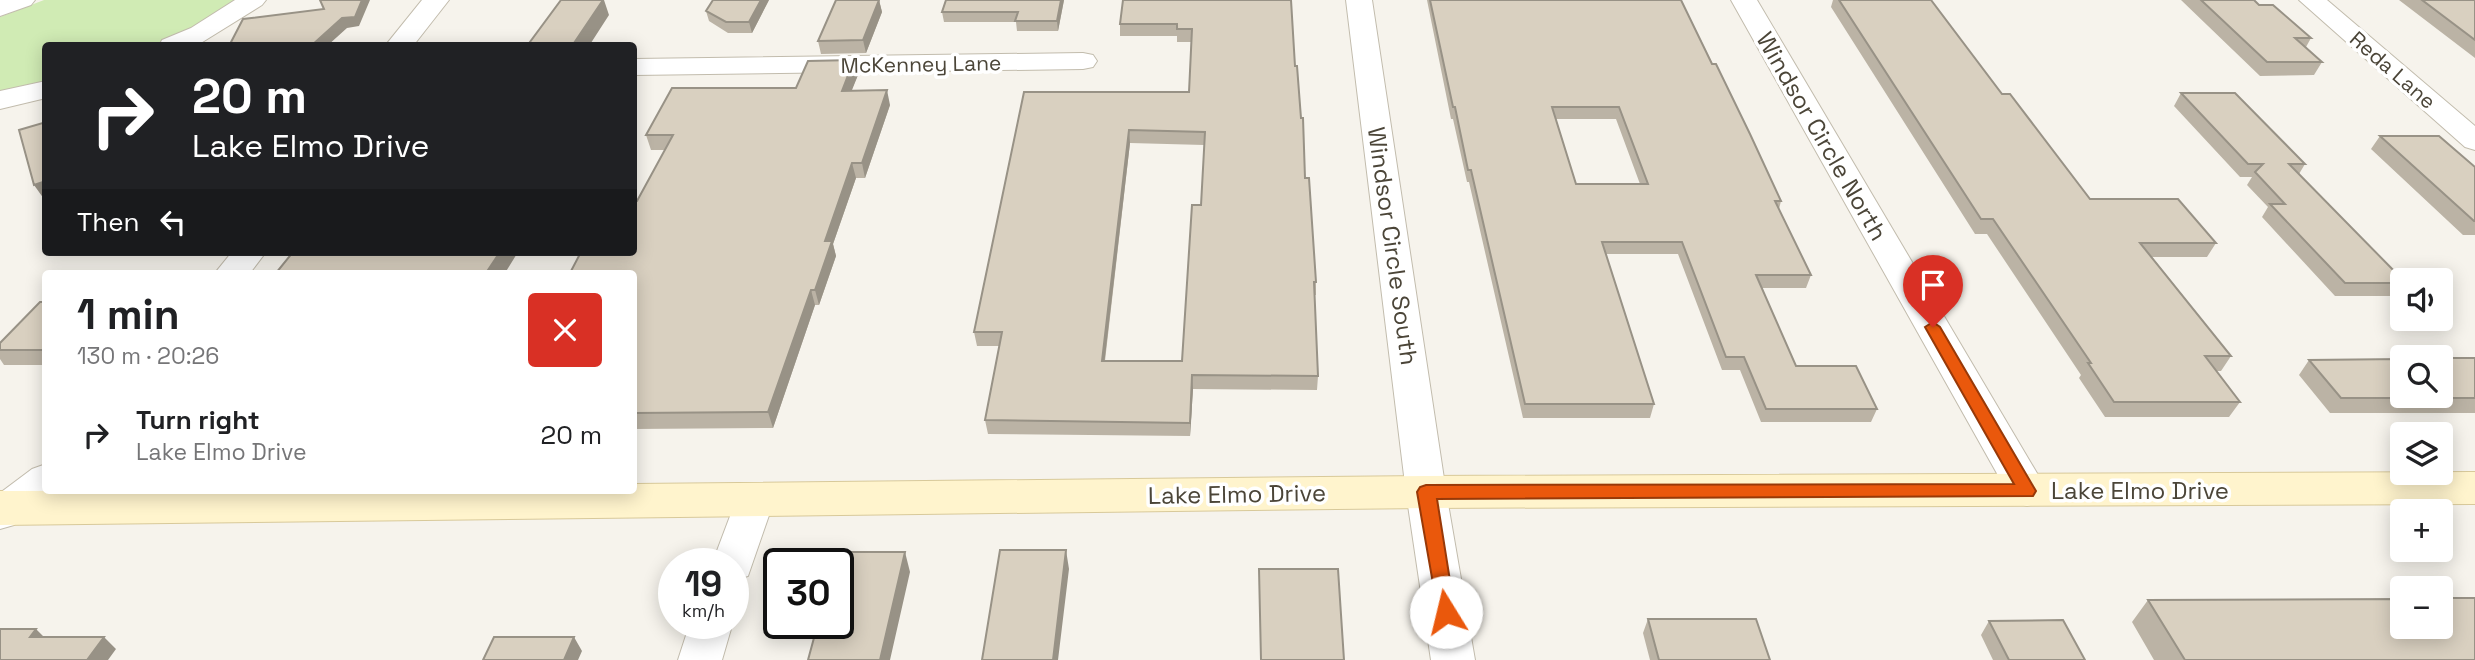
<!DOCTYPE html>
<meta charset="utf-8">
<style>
body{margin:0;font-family:"Space Grotesk",sans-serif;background:#f2f2f2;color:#202124;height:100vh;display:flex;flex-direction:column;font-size:26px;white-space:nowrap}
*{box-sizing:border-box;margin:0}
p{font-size:23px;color:#757577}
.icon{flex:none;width:38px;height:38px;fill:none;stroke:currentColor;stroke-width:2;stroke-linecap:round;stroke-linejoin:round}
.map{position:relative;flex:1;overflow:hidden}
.drawer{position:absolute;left:42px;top:270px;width:595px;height:224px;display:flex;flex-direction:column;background:#fff;border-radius:7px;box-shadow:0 4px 18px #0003}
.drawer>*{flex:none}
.hud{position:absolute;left:42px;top:42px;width:595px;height:214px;border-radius:7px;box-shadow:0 4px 18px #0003;background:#202124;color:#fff;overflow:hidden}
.fabs{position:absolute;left:2390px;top:268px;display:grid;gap:14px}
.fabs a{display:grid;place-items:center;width:63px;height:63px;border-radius:7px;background:#fff;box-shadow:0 4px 18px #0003;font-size:35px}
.speed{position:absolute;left:658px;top:548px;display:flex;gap:14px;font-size:35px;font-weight:700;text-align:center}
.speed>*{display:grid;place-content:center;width:91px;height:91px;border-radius:50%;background:#fff;box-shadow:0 4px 18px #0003;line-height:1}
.speed small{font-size:18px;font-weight:400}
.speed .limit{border:4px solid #111;border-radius:10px;background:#fff;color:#111}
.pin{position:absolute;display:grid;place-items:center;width:60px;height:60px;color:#fff;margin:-72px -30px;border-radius:50% 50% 50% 0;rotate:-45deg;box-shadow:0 0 7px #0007}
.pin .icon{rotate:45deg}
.me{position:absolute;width:77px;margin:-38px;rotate:351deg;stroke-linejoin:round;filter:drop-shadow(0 0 5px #0008)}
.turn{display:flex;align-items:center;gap:24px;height:147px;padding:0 35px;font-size:32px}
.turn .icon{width:91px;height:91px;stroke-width:2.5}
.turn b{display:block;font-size:49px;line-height:60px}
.then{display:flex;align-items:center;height:66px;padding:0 35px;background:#0003;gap:14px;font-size:26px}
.round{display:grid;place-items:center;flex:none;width:74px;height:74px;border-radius:7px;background:#f2f2f2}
.overview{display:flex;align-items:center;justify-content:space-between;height:119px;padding:0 35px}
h1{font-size:42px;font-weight:800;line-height:52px}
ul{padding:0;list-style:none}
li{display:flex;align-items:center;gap:21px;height:91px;padding:0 35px}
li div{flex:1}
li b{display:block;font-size:26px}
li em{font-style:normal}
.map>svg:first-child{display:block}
.green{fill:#d0ebb4}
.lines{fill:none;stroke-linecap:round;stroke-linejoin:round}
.street-casing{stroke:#c2bcad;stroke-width:2}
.secondary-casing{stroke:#d8c99a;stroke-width:2}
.street{fill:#fff;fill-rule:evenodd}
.secondary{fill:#fff4cd;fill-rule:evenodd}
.wall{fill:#bbb3a5;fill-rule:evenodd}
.shaded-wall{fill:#989286}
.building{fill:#d9d0c0;stroke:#989286;stroke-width:2;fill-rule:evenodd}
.route{fill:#ea580c;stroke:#983908;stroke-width:2}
.labels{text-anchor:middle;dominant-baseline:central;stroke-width:7;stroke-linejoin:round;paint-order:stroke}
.far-street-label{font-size:21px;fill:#4b4538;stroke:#fff}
.street-label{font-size:24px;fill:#4b4538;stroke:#fff}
</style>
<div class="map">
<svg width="2475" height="660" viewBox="0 0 2475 660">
<rect width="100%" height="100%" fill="#f6f3ec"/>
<path class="green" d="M44,0H245L166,45L46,46L45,83L0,92V17Z"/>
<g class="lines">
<defs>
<path id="street" d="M0,0H35L31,5L0,16Z
M235,0H266L262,5L196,46H159L162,40L191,28Z
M422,0H449L413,46H385Z
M1346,0H1372L1446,492L1475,660H1431L1406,492Z
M1731,0H1757L2041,480L2047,491L2041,502L2027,506L2013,502Z
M2299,0H2327L2475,126V150L2465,147Z
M1083,53L1093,55L1097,61L1093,67L1083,69L634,75V59Z
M46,81V98L0,109V91Z
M232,252H266L250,273H215Z
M46,464V490H59L14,525L0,529V493L32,469Z
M755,483L769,487L775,498L748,576L733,580V564H712L741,487Z
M690,623L733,622L722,660H678Z"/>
<path id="secondary" d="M2475,472V504L1426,508L0,525V491L634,490V484L1426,476Z"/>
</defs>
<use href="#street" class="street-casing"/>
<use href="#secondary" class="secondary-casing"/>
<use href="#street" class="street"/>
<use href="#secondary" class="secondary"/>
</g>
<path class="wall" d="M769,0L752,33H728L709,21L706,11Z
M879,0L882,12L866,53L821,54L818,41Z
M946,0H1064L1058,31H1017L1016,22H944L942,12Z
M1123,0L1295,66L1305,178L1316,282V295H1314L1318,376L1317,390L1193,389L1190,436L988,434L985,420L1000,346H977L974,332L1024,92H1189L1191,42H1177V36H1120V24ZM1130,143L1204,145L1201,205L1182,361H1105Z
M1427,0H1681L1781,201L1779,209L1811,275L1806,288H1762L1796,366L1877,409L1871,422H1761L1740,370H1722L1678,254H1606L1654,404L1650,418H1523L1469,182H1467L1453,119H1451ZM1556,119H1616L1640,184H1576Z
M1833,0H1931L2002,94L2090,199L2216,243L2207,257H2152L2231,356L2221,371H2216L2240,402L2229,417H2105L2079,378L2081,375L1987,234H1975L1831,7Z
M2181,0H2254L2259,5L2311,38L2306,47L2322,62L2314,75L2260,76Z
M2399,0H2475V58Z
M854,60L858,75L851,91L890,105L865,178H856L833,244L836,256L819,305H815L773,428L634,429V273L637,201L665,150H651L646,135L796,88Z
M2181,93L2305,164L2299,174L2403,280V286L2395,296H2335L2262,217L2268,207L2247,185L2252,177H2240L2174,106Z
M2380,136L2475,167V235H2463L2371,149Z
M46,302V365H4L0,359V343Z
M2475,358V413H2330L2299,375L2309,360Z
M2148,600L2475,660H2154L2132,622Z
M1648,619L1770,660H1650L1643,633Z
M1989,621L2085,660H1993L1981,635Z"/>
<path class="shaded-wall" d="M362,0H370L359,26L347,28L327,46H311Z
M603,0H604L609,15L589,46H572Z
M761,0H769L752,33L749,22Z
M879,0L882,12L866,53L863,40Z
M1061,0H1064L1058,31L1057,21Z
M854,60L858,75L846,105L842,91Z
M887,90L890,105L865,178L862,163Z
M1129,130L1130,143L1103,374L1102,361Z
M852,163L856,178L833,244L836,256L819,305L815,290L825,241Z
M46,181V198L44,199L34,185Z
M500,252H518L505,273H486Z
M811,290L815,305L773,428L768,412Z
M1192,375L1193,389L1190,436V423Z
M1066,550L1069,569L1058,660H1053Z
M905,552L910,572L890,660H880Z
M36,629L48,641L30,637Z
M104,637L116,649L108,660H87Z
M574,637L582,651L578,660H564Z"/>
<path class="building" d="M320,0H362L355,17L342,18L311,46H229L243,19L324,9Z
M561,0H603L572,46H527Z
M713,0H761L749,22H726L706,11Z
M836,0H879L863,40L818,41Z
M946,0H1061L1057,21H1015L1018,12H942Z
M1123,0H1291L1295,66H1297L1301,118H1303L1305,178H1309L1316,282H1314L1318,376L1192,375L1190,423L985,420L1002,332H974L1024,92H1189L1192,29H1177V24H1120ZM1129,130L1205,132L1201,205H1192L1182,361H1102Z
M1430,0H1681L1712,64H1716L1750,134L1781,201H1775L1811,275H1756L1796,366H1856L1877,409H1766L1744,357H1726L1682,242H1602L1654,404H1525L1471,170H1468L1455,107H1453ZM1552,107H1619L1648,184H1576Z
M1839,0H1931L2002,94H2010L2090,199H2178L2216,243H2140L2231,356H2205L2240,402H2114L2088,363H2091L1993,219H1981Z
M2201,0H2254L2259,5H2273L2311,38H2295L2322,62H2267Z
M2422,0H2475V40Z
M854,60L842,91L887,90L862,163H852L825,241H832L815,290H811L768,412L634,413V273H570L581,252H634V201H637L673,135H646L672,88H796L808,61Z
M2181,93H2235L2305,164H2289L2403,280V283H2345L2270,204H2285L2255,172L2263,164H2248Z
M46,122V181L34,185L19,130Z
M2380,136H2439L2475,167V221H2474Z
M293,252H500L486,273H276Z
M40,302H46V350H0V343Z
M2441,358H2475V398H2341L2309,360L2403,359V396H2441Z
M1000,550H1066L1053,660H982Z
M838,552H905L880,660H808L818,623H838V564H835Z
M1259,569H1338L1344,660H1261Z
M2441,598H2475V660H2185L2148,600L2403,599V626H2441Z
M1648,619H1756L1770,660H1659Z
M2063,620L2085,660H2009L1989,621Z
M0,629H36L30,637H104L87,660H0Z
M494,637H574L564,660H483Z"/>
<path class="route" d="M1933,322L1940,327L2033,486L2036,491L2033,496L1437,499L1455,612L1452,618L1446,620L1439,618L1417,492L1420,487L1426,485L2014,484L1925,327Z"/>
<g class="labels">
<g class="far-street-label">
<text transform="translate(921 64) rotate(-1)">McKenney Lane</text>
<text transform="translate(2393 70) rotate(41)">Reda Lane</text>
</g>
<g class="street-label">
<text transform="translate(1822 136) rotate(60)">Windsor Circle North</text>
<text transform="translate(1393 246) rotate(82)">Windsor Circle South</text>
<text x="2140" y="490">Lake Elmo Drive</text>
<text transform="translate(1237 494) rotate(-1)">Lake Elmo Drive</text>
</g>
</g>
</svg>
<div class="fabs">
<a><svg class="icon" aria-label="sound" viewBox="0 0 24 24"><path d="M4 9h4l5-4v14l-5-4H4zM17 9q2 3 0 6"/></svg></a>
<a><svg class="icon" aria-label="search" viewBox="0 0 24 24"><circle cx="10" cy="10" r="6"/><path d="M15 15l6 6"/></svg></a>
<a><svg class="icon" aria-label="layers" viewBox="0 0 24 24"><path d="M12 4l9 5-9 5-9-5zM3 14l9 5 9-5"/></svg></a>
<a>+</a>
<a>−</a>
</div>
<div class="speed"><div>19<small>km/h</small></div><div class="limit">30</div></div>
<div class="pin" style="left:1933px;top:327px;background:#d93025"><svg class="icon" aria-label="arrive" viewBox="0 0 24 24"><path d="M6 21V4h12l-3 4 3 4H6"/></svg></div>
<svg class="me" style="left:1446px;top:612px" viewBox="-20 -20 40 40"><circle r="19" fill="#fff"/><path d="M0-13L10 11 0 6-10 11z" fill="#ea580c"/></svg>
<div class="hud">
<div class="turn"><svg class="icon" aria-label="right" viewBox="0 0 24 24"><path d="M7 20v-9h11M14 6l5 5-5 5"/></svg><div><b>20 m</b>Lake Elmo Drive</div></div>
<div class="then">Then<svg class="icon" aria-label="left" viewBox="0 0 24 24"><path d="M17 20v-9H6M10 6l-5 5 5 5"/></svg></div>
</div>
<section class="drawer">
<div class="overview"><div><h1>1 min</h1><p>130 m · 20:26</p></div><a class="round" style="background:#d93025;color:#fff"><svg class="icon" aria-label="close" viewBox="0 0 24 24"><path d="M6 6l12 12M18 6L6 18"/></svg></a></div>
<ul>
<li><svg class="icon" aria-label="right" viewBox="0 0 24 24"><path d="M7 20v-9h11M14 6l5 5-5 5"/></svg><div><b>Turn right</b><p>Lake Elmo Drive</p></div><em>20 m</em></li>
</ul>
</section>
</div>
